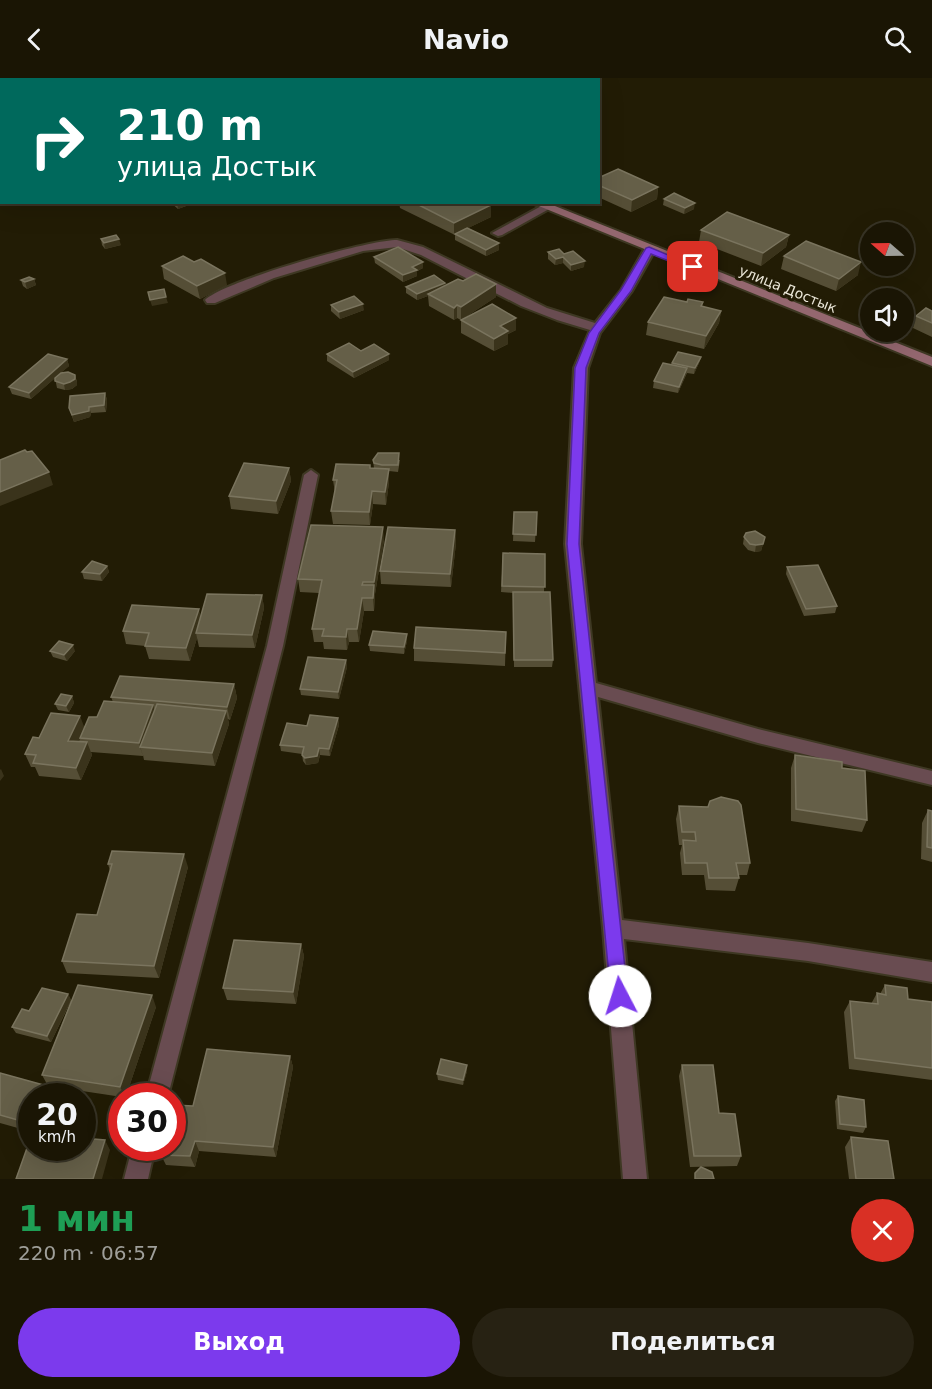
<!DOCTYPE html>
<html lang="ru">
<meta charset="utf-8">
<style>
body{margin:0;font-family:"DejaVu Sans",sans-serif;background:#272213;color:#f1f3f6;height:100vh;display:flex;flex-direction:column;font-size:22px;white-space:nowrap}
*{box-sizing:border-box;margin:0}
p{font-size:20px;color:#9f9f9a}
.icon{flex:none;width:33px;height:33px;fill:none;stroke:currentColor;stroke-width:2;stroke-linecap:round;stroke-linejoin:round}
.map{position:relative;height:1101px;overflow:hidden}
.drawer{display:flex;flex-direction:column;background:#1a1504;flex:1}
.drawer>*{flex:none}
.banner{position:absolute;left:0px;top:0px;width:600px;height:126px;box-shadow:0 6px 24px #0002,0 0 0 2px #383426;background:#00695c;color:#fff;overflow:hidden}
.needle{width:39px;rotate:290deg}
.fabs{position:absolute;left:860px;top:144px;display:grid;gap:12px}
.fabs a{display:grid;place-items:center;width:54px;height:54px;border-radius:50%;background:#1a1504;box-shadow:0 6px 24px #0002,0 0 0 2px #383426;font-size:30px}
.speed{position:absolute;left:18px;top:1005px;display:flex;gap:12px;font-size:30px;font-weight:700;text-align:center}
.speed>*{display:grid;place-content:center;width:78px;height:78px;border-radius:50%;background:#1a1504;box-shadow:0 6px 24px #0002,0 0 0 2px #383426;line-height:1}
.speed small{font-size:15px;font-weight:400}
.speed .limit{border:9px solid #d22;background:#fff;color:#111}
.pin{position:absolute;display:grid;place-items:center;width:51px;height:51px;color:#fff;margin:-26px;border-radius:12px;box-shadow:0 3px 9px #0006}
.me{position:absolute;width:66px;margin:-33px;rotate:355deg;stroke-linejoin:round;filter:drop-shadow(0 0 4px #0008)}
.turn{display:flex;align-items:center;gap:21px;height:126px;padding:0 18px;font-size:27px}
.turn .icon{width:78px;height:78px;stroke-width:2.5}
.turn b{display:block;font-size:42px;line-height:51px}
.round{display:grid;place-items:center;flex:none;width:63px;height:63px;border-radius:32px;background:#272213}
.overview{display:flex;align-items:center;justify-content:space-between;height:102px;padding:0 18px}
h1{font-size:36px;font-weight:700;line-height:45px;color:#1e9e55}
.button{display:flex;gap:12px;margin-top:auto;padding:12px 18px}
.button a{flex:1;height:69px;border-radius:36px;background:#7c3aed;color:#fff;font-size:24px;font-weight:700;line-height:69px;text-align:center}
.button a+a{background:#272213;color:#f1f3f6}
header{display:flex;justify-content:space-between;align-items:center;height:78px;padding:0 18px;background:#1a1504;font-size:27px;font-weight:700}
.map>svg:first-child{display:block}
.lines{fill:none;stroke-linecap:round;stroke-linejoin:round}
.minor-casing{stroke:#3e3823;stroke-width:4}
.secondary-casing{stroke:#3e3823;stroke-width:4}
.minor{fill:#694c51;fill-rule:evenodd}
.secondary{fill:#94676f;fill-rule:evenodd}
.wall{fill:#554e36}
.shaded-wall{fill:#3a331b}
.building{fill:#655f48;stroke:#7a745e;stroke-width:1.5}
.route{fill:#7c3aed;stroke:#51269a;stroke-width:1.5}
.labels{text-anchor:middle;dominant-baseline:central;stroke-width:6;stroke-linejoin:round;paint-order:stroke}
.far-street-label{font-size:14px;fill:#ebe7d9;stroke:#221c05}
</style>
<header><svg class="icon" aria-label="back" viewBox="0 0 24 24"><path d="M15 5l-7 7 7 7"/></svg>Navio<svg class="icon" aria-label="search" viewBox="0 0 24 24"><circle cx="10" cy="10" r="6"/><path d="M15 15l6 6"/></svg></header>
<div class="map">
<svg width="932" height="1101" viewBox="0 0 932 1101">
<rect width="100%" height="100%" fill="#221c05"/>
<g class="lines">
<defs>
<path id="minor" d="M514,0H528L513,2Z
M545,126L550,129L549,131L502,157L498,158L492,155Z
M397,162L423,169L547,230L595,245L621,212L645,170H653L655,172L632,213L600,255L588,290L581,466L596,605L758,651L932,693V707L758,665L598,619L622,842L808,865L932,884V904L808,883L624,861L647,1101H623L603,850L565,466L574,290L590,252L557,242L521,228L421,177L397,169L363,173L274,200L215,225H207L205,222C224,203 367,162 397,162Z
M311,392L318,397L283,568L168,1018H146L267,568L304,397Z
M132,1070H155L148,1101H124Z"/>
<path id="secondary" d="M213,0H225L226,2H214Z
M529,124H545L932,279V288Z"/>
</defs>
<use href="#minor" class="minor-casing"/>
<use href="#secondary" class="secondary-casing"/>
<use href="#minor" class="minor"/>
<use href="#secondary" class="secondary"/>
</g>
<path class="wall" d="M598,100L658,109L657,121L631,134L598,119Z
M664,121L694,131L684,136L663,127Z
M170,124H197L178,131Z
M399,124H485L491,127V139L468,150L499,165V172L486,178L455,162V157L400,130Z
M701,152L789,157L786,169L761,188L699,164Z
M101,161L121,167L105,171L102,167Z
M548,174L564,176L584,189L571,193L563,185L555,187L548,181Z
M784,178L858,197L836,213L781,191Z
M374,179L423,190L417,193V198L403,204L375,185Z
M194,184L227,207L200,221L164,201L162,188Z
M873,188H893L891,192L887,197L872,193Z
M34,201L36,207L27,211L23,208L21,202Z
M445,205V207L496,219L461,242L457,240L454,242L429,228L428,218L417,222L406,215V209Z
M687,224H703L702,229L721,233L719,245L704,271L646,257L648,244Z
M331,227L364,232L340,241L331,233Z
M932,233V259L913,250L916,238Z
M516,240V252L508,256V266L494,273L461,255V242Z
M361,273L389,276V282L354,300L327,283V276Z
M701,279L699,285L694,296L687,295L678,315L653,310L654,303L672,287V285Z
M67,281L69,288L58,297H75L77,304V307L72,311L65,312L57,310L55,300L31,321L12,316L9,309Z
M105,315L107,322L106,334L91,335L90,339L74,344L69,330Z
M373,382H400L398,394L389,393V404L386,427L373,426L370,447L333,446L331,433L335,415L333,402L370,390H374Z
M289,390L291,403L278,436L231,431L229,418Z
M514,434H537L535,464L513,463Z
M455,452L456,465L451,509L381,506L380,493Z
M744,459H765L761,473L755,474L748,472L743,466Z
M384,462L375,516L374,533H364L359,564H349L347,572L324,571L323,564H314L312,551L319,515L300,514L298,501Z
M503,475L545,476L544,514L553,582L552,589H514L513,515L501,514Z
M107,488L109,494L102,503L84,501L82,494Z
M787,489L837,528L835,535L804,538L786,496Z
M262,517L264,530L255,570L199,569L197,560L190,583L149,581L145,568L126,566L123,553L201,538Z
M506,554L505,588L414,583V570Z
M407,563L404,576L370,573L369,567Z
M50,573H75L67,583L53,579Z
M346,582L347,589L339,621L301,617L300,611Z
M234,606L237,620L230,642L228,641L229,646L215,688L144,682L143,677V678L91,674L92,677L81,702L39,698L35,689H31L25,676L39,660L84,649L97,639L113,624L111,619Z
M72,618L74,625L69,634L58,632L55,626Z
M338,640L339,647L330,678L320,677L318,685L306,687L303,683L302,676L281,673L280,667L307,648Z
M795,677L867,742L862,754L791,743V690Z
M679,728L750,785L747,797H738L739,800L735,813L706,812L704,797H682L680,775L682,767H679L676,741Z
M928,732L932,733V784L921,781L922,745Z
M108,786L188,789L159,900L67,895L62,883L97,837L110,793Z
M301,866L304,878L296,926L227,922L223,910Z
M885,907L908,921L932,924V1002L849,991L844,934L850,923L871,926L877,915L880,916Z
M68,916L71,922L156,929L126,1018L122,1019L49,1008L58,1011L62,1018H32V1054L0,1045V995L48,1008L42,997L71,923L51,964L16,955L12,949L29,933Z
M290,978L293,989L276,1079L199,1073L195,1089L166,1087L161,1077L193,1028Z
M682,987L719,1035L741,1078L737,1088L690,1089L679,998Z
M467,993L463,1007L438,1002L437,996Z
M838,1018L866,1049L863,1055L837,1051L835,1023Z
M851,1059L894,1101H849L845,1069Z"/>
<path class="shaded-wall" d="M658,109L657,121L631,134L632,122Z
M179,124H197L178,131L177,125Z
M695,125L694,131L684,136L685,130Z
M491,127V139L454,157V145Z
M789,157L786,169L761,188L763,175Z
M119,161L121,167L105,171L104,165Z
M499,165V172L486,178V172Z
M563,179V185L555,187L556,181Z
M585,183L584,189L571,193V187Z
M423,184V190L417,193V198L403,204V197L412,189Z
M861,184L858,197L836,213L839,201Z
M892,188H893L891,192L887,197L888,191Z
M225,195L227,207L200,221L197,208Z
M34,201L36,207L27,211L25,204Z
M445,205V211L428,216V218L417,222V216Z
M496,206V219L461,242V229Z
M166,219L168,225L152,228L150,222Z
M363,226L364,232L340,241L339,234Z
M457,227V240L454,242V230Z
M721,233L719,245L704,271L706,258Z
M516,240V252L508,256V266L494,273V261L500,248Z
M389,276V282L354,300L353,294Z
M701,279L699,285L694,296L695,290Z
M67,281L69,288L31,321L29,315Z
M687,290L686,296L678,315L679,309Z
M75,297L77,304V307L72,311L65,312L64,306Z
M105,315L107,322L106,334L104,327Z
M89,329L91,335L90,339L74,344L72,337Z
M289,390L291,403L278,436L276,423Z
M389,391V404L386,427L385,414Z
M49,394L53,407L0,428V414Z
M372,413L373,426L370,447L369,434Z
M383,449L384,462L375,516L374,533L373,520L374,504Z
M455,452L456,465L451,509L450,496Z
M765,459L761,473L755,474L756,467Z
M107,488L109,494L102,503L100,496Z
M262,517L264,530L255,570L252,557Z
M362,520L364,533L359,564L357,551Z
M199,531L202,544L196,555L197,560L190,583L186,570Z
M347,551L349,564L347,572L346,559Z
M407,556V563L404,576V569Z
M73,567L75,573L67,583L64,577Z
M346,582L347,589L339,621L338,614Z
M234,606L237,620L230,642L227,629Z
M72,618L74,625L69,634L66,628Z
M153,627L157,640L140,669L143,678L139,665Z
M226,633L229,646L215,688L212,675Z
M80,638L85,651L73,676L68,663Z
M338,640L339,647L330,678L329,671Z
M87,664L92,677L81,702L76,690Z
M319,670L320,677L318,685L306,687L305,680Z
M1,691L4,698L0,703V692Z
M184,776L188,789L159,900L154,888Z
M301,866L304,878L296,926L293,914Z
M68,916L71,922L51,964L47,958Z
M152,917L156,929L126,1018H125L120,1009Z
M290,978L293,989L276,1079L273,1069Z
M467,987V993L463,1007V1002Z
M58,1011L62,1018H54Z
M105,1062L110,1072L102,1101H93Z
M195,1063L199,1073L195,1089L190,1078Z"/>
<path class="building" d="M618,91L658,109L632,122L598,107V105H600L598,104V100Z
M674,115L695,125L685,130L664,121Z
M413,124H485L491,127L454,145Z
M727,134L789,157L763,175L701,152Z
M467,150L499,165L486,172L455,156Z
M116,157L119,161L104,165L101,161Z
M806,163L861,184L839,201L784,178Z
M398,169L423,184L412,189L417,192L403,197L374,179Z
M559,171L564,176L573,173L585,183L571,187L563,179L556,181L548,174Z
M183,178L194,184L201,181L225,195L197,208L162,188Z
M878,188H892L888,191Z
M476,196L496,206L461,229L457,227L454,230L428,216L458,201L463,203Z
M434,197L445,205L417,216L406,209Z
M29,199L34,201L25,204L21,202Z
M164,211L166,219L150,222L148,214Z
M354,218L363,226L339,234L331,227Z
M664,219L687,224L688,221L703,224L701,228L721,233L706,258L648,244Z
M492,226L516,240L500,248L508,253L494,261L461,242Z
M926,230L932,233V245L916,238Z
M349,265L361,273L374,266L389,276L353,294L327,276Z
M678,274L701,279L695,290L672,285Z
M48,276L67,281L29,315L9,309Z
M663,285L687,290L679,309L654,303Z
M68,294L75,297V301L70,304L64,306L55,303V300L61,295Z
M105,315L104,327L89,329V333L72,337L69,330L70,318Z
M25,372L27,374L32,373L49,394L0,414V382Z
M378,375H399L398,387H382L374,385L373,382Z
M244,385L289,390L276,423L229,418Z
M336,386L370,387V390L389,391L385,414L372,413L369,434L331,433L337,402H333Z
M514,434H537L536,457L513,456Z
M311,447L383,449L374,504H363L362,507H374L373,520H362L357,551H347L346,559L322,558L324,551H312L322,502L298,501Z
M388,449L455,452L450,496L380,493Z
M755,453L765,459L763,466L756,467L750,466L744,459L746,455Z
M503,475L545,476V509L502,508Z
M92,483L107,488L100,496L82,494Z
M818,487L837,528L806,531L787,489Z
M513,514H550L553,582H514Z
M207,516L262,517L252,557L196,555Z
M132,527L199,531L186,570L145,568L149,555L123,553Z
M416,549L506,554L505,575L414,570Z
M373,553L407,556L404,569L369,567Z
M59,563L73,567L64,577L50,573Z
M308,579L346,582L338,614L300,611Z
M120,598L234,606L227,629L111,619Z
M61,616L72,618L66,628L55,626Z
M104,623L153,627L139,665L80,660L89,639H97Z
M157,626L226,633L212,675L140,669Z
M51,635L80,638L68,663L87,664L76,690L33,685L36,677L25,676L33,659L39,660Z
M310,637L338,640L329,671L319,670L317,678L305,680L302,677L304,669L280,667L287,645L307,648Z
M795,677L842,684V690L865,693L867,742L796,731Z
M721,719L738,723L741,727L750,785H736L739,800H709L707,785H685L683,762L696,763L695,754H682L679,728L708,729L710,723Z
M928,732L932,733V770L927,769Z
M112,773L184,776L154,888L62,883L77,836L97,837L112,786H108Z
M234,862L301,866L293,914L223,910Z
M78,907L152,917L120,1009L42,997Z
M885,907L907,910L908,921L932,924V990L855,980L850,923L878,926L877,915L886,917Z
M42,910L68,916L47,958L12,949L22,931L29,933Z
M207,971L290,978L273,1069L195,1063L190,1078L161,1077L163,1070H172V1032L174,1027L193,1028Z
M441,981L467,987L463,1002L437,996Z
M682,987H713L719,1035L735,1036L741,1078H694Z
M0,995L58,1011L54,1018H32V1046L0,1037Z
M838,1018L864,1022L866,1049L840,1046Z
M32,1056V1070H82V1060L105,1062L93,1101H16Z
M851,1059L888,1063L894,1101H856Z
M701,1089L712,1094L714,1101H695V1095Z"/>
<path class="route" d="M649,169L697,189L689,191L651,176L631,213L599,255L586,290L579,466L628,918L626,924L620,927L613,924L611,918L567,466L575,290L589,255L621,212L646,170Z"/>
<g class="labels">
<g class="far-street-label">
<text transform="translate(788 211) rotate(22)">улица Достык</text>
</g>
</g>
</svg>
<div class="fabs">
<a><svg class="needle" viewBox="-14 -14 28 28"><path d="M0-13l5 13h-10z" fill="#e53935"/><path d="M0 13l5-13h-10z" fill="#9f9f9a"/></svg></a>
<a><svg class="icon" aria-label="sound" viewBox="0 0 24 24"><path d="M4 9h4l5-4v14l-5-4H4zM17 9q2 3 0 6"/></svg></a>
</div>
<div class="speed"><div>20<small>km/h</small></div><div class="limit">30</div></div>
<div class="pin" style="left:693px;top:189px;background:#d93025"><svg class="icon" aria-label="arrive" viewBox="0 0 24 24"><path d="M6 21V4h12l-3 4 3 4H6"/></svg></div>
<svg class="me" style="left:620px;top:918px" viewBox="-20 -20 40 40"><circle r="19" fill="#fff"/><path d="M0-13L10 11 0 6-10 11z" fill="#7c3aed"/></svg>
<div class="banner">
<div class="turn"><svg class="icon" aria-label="right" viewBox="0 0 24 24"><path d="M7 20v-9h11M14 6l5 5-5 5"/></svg><div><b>210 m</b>улица Достык</div></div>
</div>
</div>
<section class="drawer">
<div class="overview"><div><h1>1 мин</h1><p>220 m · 06:57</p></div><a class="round" style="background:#d93025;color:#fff"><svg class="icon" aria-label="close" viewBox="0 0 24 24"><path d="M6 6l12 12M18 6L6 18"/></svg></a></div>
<div class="button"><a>Выход</a><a>Поделиться</a></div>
</section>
